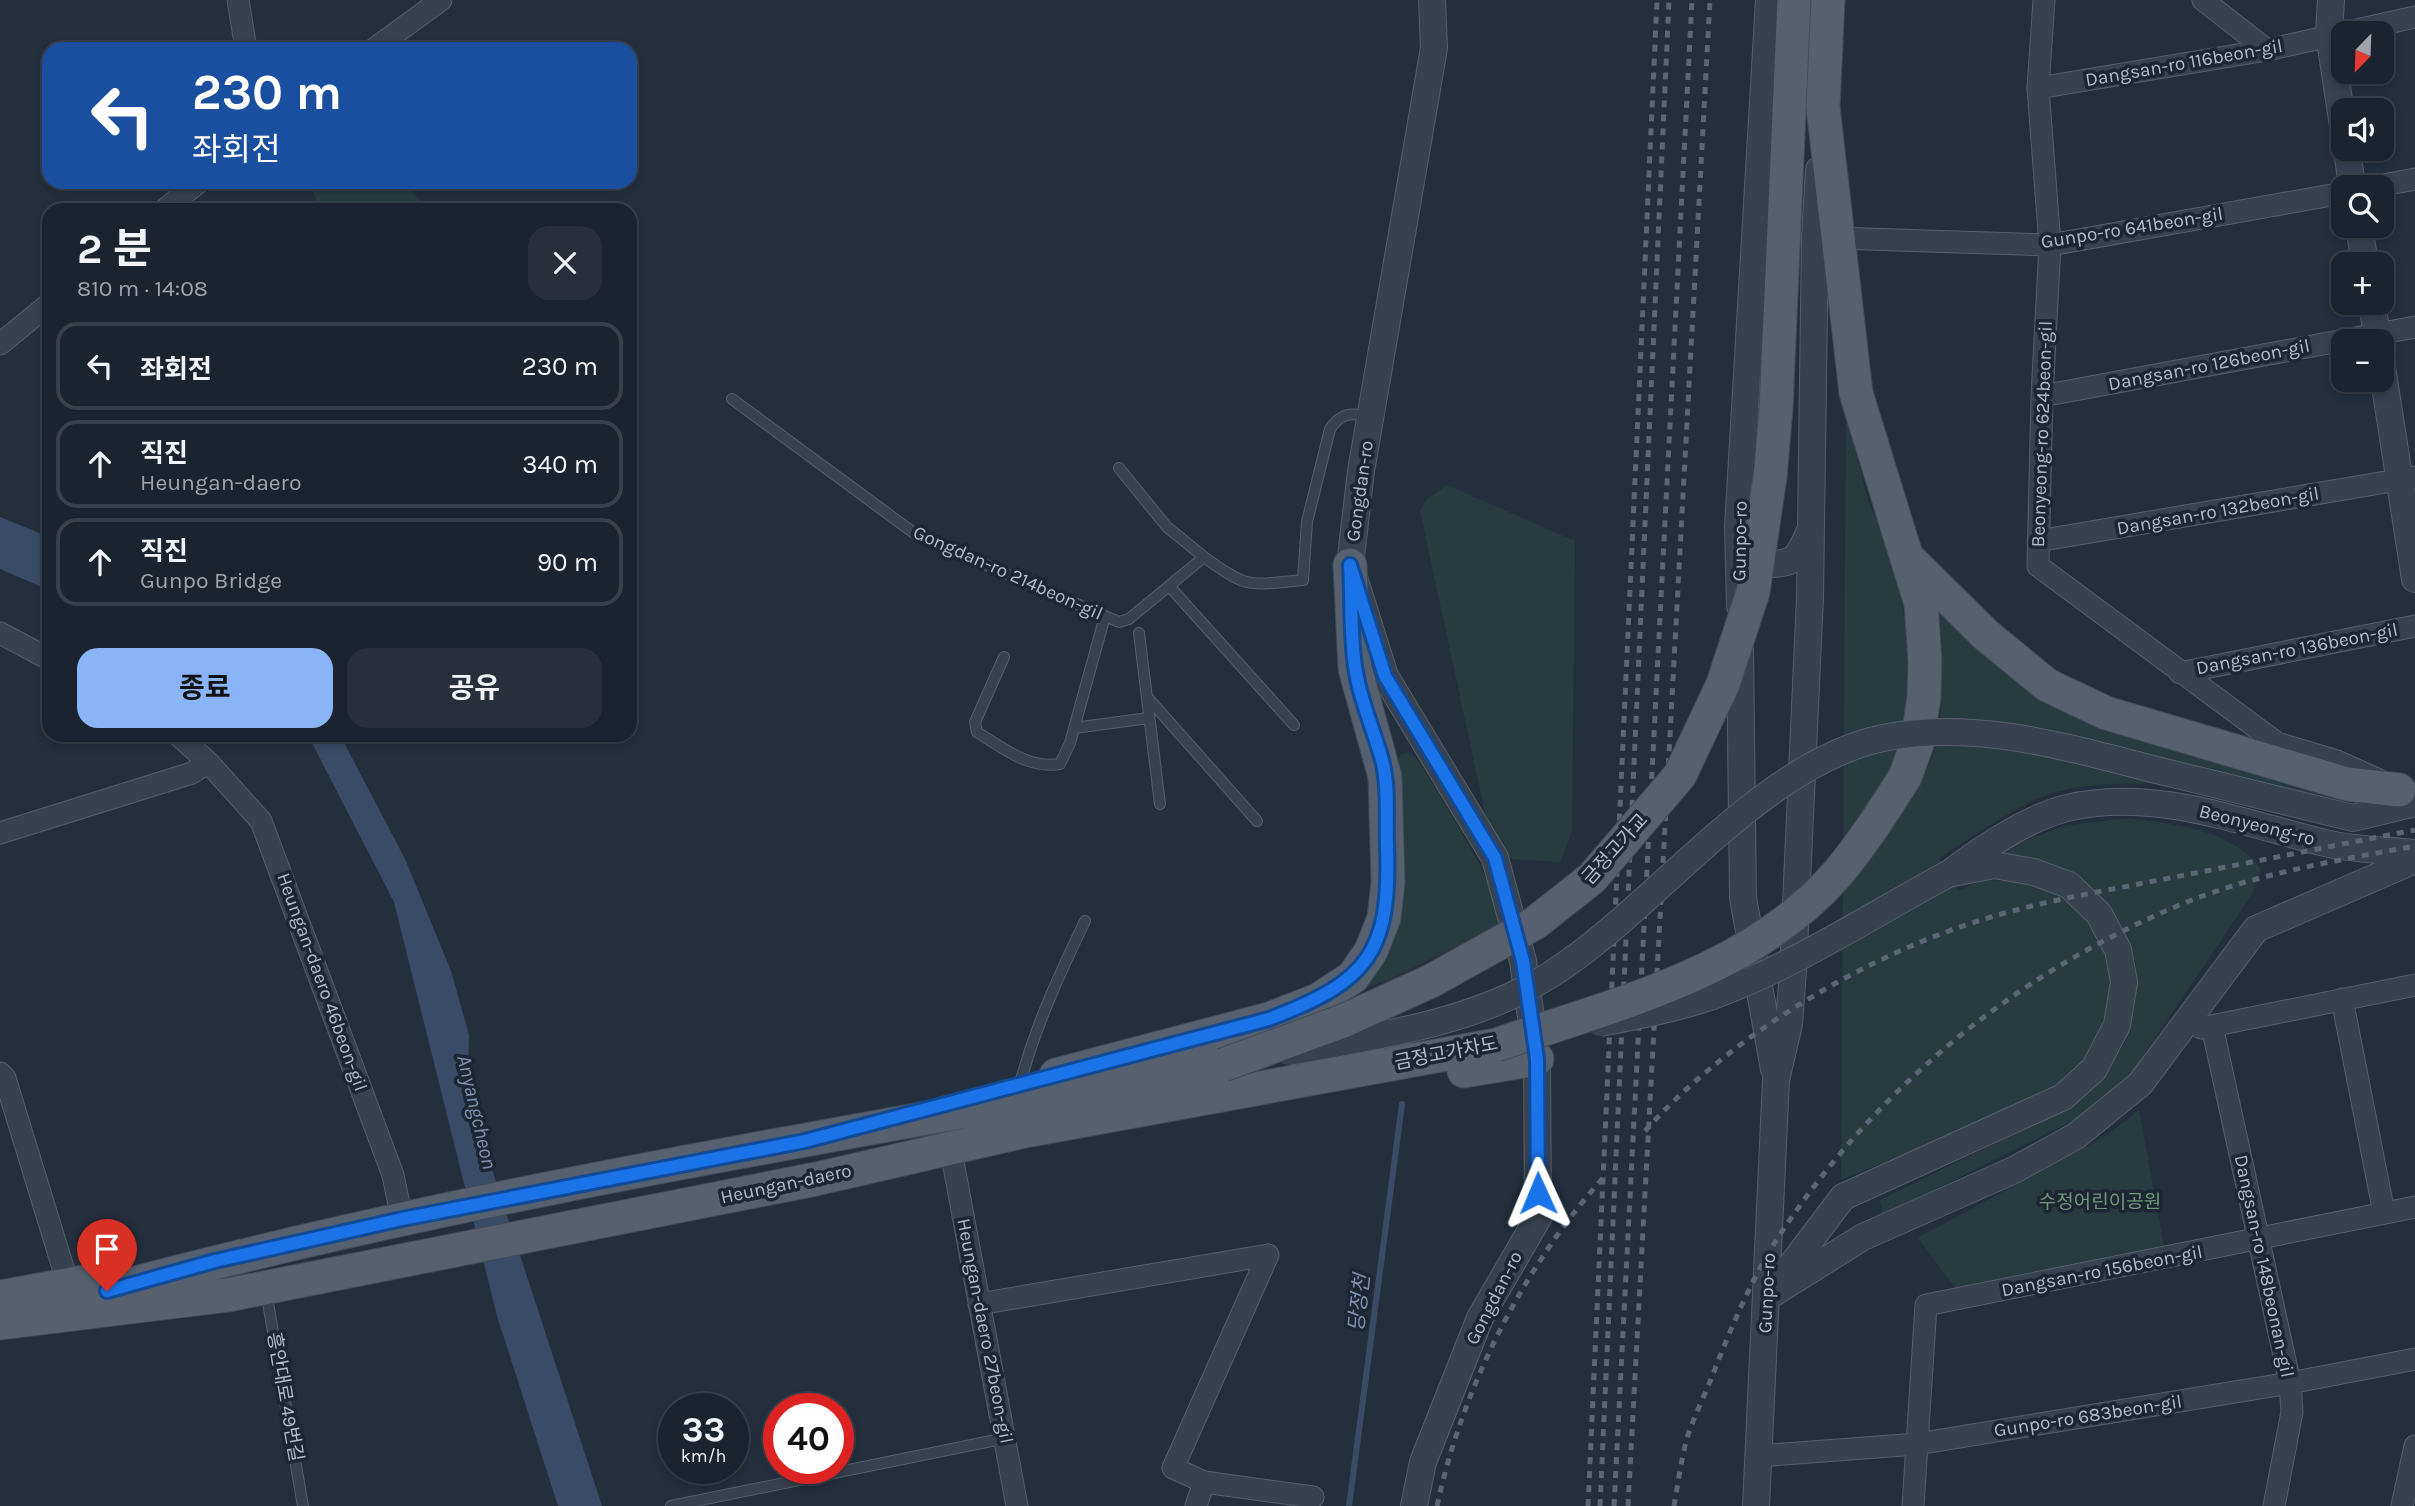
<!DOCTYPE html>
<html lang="ko">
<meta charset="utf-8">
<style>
body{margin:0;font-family:Karla,"Noto Sans KR",sans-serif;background:#282f3a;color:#f1f3f6;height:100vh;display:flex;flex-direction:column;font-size:26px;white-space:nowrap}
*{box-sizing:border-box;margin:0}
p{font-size:23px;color:#a0a4aa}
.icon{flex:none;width:38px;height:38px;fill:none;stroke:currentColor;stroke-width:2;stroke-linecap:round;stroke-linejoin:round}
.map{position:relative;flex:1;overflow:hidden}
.side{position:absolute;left:42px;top:203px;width:595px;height:539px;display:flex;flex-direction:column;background:#1b232e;border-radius:21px;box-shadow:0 4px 10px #0003,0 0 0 2px #39404a}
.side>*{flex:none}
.hud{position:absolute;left:42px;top:42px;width:595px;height:147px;border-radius:21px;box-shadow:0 4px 10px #0003,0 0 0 2px #39404a;background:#1a4fa0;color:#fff;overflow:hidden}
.needle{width:46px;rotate:203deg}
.buttons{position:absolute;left:2331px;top:21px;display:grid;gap:14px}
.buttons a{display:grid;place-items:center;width:63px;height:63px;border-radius:14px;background:#1b232e;box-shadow:0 4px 10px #0003,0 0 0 2px #39404a;font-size:35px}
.speed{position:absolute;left:658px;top:1393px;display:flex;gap:14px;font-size:35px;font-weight:700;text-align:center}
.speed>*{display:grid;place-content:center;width:91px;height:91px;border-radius:50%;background:#1b232e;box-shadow:0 4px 10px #0003,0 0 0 2px #39404a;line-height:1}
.speed small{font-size:18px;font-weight:400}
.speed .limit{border:10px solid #d22;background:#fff;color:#111}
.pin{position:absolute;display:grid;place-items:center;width:60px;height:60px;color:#fff;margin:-72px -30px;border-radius:50% 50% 50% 0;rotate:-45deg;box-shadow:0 0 7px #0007}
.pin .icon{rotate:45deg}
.me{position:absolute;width:77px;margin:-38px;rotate:359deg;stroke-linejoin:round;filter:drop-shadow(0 0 5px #0008)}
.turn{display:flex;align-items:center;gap:24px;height:147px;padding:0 35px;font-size:32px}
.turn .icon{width:91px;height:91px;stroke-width:2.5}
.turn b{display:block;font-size:49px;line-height:60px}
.round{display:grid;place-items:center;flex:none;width:74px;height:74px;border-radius:21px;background:#282f3a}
.head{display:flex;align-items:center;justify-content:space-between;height:119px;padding:0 35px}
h1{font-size:42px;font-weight:700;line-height:52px}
.primary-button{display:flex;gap:14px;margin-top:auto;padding:14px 35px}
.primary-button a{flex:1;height:80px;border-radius:21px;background:#8ab4f8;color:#111;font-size:28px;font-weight:700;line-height:80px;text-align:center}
.primary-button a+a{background:#282f3a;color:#f1f3f6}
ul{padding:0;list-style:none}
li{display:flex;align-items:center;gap:21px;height:88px;margin:0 14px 10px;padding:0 21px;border:4px solid #39404a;border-radius:21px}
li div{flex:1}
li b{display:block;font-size:26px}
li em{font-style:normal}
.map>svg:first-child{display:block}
.green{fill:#263c3f}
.water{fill:#394c67}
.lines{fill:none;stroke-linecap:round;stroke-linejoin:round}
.stream{stroke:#394c67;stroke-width:6}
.service-casing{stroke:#565f6c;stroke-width:12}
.minor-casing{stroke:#565f6c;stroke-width:23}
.tertiary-casing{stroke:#565f6c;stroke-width:28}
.primary-casing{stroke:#414a57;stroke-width:35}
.service{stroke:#38414e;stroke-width:10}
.minor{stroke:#38414e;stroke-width:21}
.tertiary{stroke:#38414e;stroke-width:26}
.primary{stroke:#56606e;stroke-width:33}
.rail{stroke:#5a6575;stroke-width:5;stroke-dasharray:7 7;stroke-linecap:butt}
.tertiary-bridge-casing{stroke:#565f6c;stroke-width:28;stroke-linecap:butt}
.primary-bridge-casing{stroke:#414a57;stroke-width:35;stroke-linecap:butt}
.tertiary-bridge{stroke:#38414e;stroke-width:26}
.primary-bridge{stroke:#56606e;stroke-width:33}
.route-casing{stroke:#114b97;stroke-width:18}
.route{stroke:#1a73e8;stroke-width:12}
.labels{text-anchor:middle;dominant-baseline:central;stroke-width:7;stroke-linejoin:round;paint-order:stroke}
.street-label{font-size:19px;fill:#b4bcc9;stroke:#1d2633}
.park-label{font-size:19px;fill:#6b9a76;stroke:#1d2633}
.water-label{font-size:21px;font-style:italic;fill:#7c92b1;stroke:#1d2633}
</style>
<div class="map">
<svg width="2415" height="1506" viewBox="0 0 2415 1506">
<rect width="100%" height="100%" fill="#242f3e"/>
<path class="green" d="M306,182H399L427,205L422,210H306L317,198Z
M1846,412L1868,502L1891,549L1906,626L1916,784C1922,775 1930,765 1933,756C1949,703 1939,646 1932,593L2031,687L2386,800L2331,799L2192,764L2173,774L2163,784C2126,783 2092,783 2056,792C2023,801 1969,839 1939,858L1958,891L1981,881L2016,880L2049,887L2082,912L2099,929L2113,964L2112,1011L2094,1051L2043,1098L1841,1180Z
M1447,485L1575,541L1572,831L1560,862L1506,859L1486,817L1420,511L1427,499Z
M1409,752L1418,760C1449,812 1487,865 1502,924L1387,981L1329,999L1372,966L1395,764L1401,754Z
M2128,818C2177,825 2229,828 2261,869L2252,894L2127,1080L2080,1117L1883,1216L1880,1200L2073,1105L2104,1078L2125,1042L2135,1005L2136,965L2129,944L2110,908L1996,852L2063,826Z
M2139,1110L2164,1246L1956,1289L1918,1238L2107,1135Z"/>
<path class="water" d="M0,517L49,537V590L0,569Z
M301,735H340L405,859L451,971L469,1035L467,1093L602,1506H558L497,1316L394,902L313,745Z"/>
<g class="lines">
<path class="stream" d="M1349,1506L1402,1104"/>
<defs>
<path id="service" d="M732,399L918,536L1119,622L1129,619L1204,557C1249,590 1249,585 1303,580L1307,522L1330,429C1341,412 1352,413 1370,416
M1119,468L1167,527L1204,557
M1170,587L1294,725
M1139,633L1160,804
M1004,657L975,722L977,732C1003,748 1028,769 1060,764L1070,743L1105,616
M1147,697L1257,821
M1074,728L1149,718
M1020,1084C1035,1027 1059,975 1085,921
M266,1291L303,1506
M671,1506L1006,1438"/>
<path id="minor" d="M238,0L246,49
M2044,0L2038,88L2050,245L2042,396L2038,566L2277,743L2337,761L2377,779
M2203,0L2267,50
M374,49L441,0
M2038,88L2267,50L2415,17
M2372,187L2415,179
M164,210L199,182
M1836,238L2050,245L2343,193
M0,344L49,304
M2042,396L2415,327
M2038,541L2415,477
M0,633L49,659
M2180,673L2415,626
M178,735L208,762L261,821L393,1175L402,1219
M0,833L192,773L208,762
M2342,999L2384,1213
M2212,1026L2290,1383L2292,1412L2274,1506
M2201,1028L2415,985
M0,1073L5,1078L68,1284
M952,1156L1017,1506
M979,1304L1268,1255
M1759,1456L1917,1444L2290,1383L2415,1359
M1204,1482L1173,1468L1268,1255
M1196,1506L1204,1482L1313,1497
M1913,1506L1926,1305L2415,1207
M2402,1506L2415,1446"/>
<path id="tertiary" d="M2331,0L2329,34L2343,126
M2347,149L2352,187
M2359,226L2365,264
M2372,303L2378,341
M2382,367L2415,579
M1747,544L1767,564C1795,564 1798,558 1809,533
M1740,606L1738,527L1769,0
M1740,648L1743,898L1774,1069
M2173,774L2353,818L2415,803
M1955,869C1986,846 2030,817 2067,808C2154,787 2242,823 2325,843C2353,850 2386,850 2415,853
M1775,1287L1843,1197L2063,1097L2094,1069L2117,1025L2124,982L2118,950L2099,914L2069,885L2034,872L1994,865L1948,874
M1767,1297L1863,1237L2014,1170L2076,1136L2140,1084L2256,929L2415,860
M1414,1506L1423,1462L1480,1318L1538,1218L1537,1059L1523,961L1495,858L1385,676L1350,565L1361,471L1434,48L1432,0
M1756,1506L1776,1080L1789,1024L1793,970L1810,597L1815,237L1819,170"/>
<path id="primary" d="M1828,0L1823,107L1856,393L1921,604L1925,661L1924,697L1917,744L1905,777
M1770,477L1776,409L1794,0
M1908,558L1986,635L2047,685L2106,713L2347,784L2399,790
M1464,1071L1537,1059
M1056,1075L1269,1019L1318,1000L1353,977L1371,951L1384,918L1388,883L1385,777L1355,668L1350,565
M90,1295C462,1194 844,1134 1223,1065
M0,1297L116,1276
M0,1323L228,1295L816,1179L1025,1131L1496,1045"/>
</defs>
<use href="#service" class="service-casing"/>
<use href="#minor" class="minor-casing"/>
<use href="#tertiary" class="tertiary-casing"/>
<use href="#primary" class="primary-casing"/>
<use href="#service" class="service"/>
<use href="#minor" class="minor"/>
<use href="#tertiary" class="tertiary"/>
<use href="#primary" class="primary"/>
<path class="rail" d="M1645,1131C1724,1042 1851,964 1963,926C2023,905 2087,894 2149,882C2238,865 2326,847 2415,830
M1437,1506C1462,1389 1523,1267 1603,1178
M1588,1506L1657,0
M1600,1506L1669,0
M1614,1506L1692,0
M1628,1506L1710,0
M1674,1506C1678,1484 1681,1460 1687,1438C1694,1416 1705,1395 1713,1374C1731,1328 1751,1280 1777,1239C1876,1087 2016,973 2182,904C2257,873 2336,861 2415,846"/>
<defs>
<path id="tertiary-bridge" d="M1600,1023C1637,1016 1674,1009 1710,997C1793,967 1870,916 1948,874
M1288,1052C1376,1036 1472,1024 1550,975C1655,909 1759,764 1883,738C1981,718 2078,751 2173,774"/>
<path id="primary-bridge" d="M1496,1045C1616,1004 1751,973 1838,873C1863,843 1884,810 1905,777
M1223,1065L1343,1021L1431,981L1535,923L1592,878L1680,775L1723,684L1753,592L1770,477"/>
</defs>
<use href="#tertiary-bridge" class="tertiary-bridge-casing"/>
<use href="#primary-bridge" class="primary-bridge-casing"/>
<use href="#tertiary-bridge" class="tertiary-bridge"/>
<use href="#primary-bridge" class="primary-bridge"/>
</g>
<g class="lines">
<defs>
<path id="route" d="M107,1291L215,1261L402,1219L805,1141L1269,1019C1369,981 1391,953 1387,844C1386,818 1389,790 1383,764C1375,732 1359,699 1355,666C1350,633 1352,598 1350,565L1385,676L1495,858L1523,961L1537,1059L1538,1193"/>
</defs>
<use href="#route" class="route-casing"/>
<use href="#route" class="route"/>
</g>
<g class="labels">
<g class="street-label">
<text transform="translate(2184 63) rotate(-10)">Dangsan-ro 116beon-gil</text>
<text transform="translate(2132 228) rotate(-9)">Gunpo-ro 641beon-gil</text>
<text transform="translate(2209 365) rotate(-11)">Dangsan-ro 126beon-gil</text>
<text transform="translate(2042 434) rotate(-88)">Beonyeong-ro 624beon-gil</text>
<text transform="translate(1360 491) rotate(-82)">Gongdan-ro</text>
<text transform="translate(2218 511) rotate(-10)">Dangsan-ro 132beon-gil</text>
<text transform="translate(1740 541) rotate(-89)">Gunpo-ro</text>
<text transform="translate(1008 573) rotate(24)">Gongdan-ro 214beon-gil</text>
<text transform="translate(2297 649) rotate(-11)">Dangsan-ro 136beon-gil</text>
<text transform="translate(2257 825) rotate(14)">Beonyeong-ro</text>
<text transform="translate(1615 849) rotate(-48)">금정고가교</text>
<text transform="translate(322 982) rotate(70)">Heungan-daero 46beon-gil</text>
<text transform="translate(1446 1053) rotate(-11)">금정고가차도</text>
<text transform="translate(786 1184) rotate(-12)">Heungan-daero</text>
<text transform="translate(2264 1266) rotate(78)">Dangsan-ro 148beonan-gil</text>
<text transform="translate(2102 1271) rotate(-11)">Dangsan-ro 156beon-gil</text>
<text transform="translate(1767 1293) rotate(-87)">Gunpo-ro</text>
<text transform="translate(1494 1298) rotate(-63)">Gongdan-ro</text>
<text transform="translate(985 1331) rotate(79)">Heungan-daero 27beon-gil</text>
<text transform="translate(285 1397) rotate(80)">흥안대로 49번길</text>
<text transform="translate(2088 1416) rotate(-9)">Gunpo-ro 683beon-gil</text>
</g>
<g class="park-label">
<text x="2100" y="1202">수정어린이공원</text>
</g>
<g class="water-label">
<text transform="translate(477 1112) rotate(77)">Anyangcheon</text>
<text transform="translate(1359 1303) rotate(-83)">당정천</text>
</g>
</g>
</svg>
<div class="buttons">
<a><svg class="needle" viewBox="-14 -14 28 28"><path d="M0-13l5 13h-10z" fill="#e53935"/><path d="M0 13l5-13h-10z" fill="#a0a4aa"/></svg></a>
<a><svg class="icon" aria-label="sound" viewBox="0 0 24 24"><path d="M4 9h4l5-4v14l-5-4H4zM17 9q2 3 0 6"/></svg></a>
<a><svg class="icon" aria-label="search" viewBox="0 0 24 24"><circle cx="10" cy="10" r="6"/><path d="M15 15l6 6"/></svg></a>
<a>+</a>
<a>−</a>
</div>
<div class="speed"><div>33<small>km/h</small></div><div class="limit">40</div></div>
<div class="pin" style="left:107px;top:1291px;background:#d93025"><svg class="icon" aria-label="arrive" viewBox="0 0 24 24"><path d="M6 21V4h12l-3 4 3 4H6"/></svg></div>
<svg class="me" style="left:1538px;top:1193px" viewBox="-20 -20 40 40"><path d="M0-17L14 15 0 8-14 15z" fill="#1a73e8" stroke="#fff" stroke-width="4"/></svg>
<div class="hud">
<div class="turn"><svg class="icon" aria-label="left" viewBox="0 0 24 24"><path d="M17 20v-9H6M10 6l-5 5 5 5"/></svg><div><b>230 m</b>좌회전</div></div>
</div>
<section class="side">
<div class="head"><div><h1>2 분</h1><p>810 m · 14:08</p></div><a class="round"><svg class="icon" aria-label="close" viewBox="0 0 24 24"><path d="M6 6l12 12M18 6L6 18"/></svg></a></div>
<ul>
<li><svg class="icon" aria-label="left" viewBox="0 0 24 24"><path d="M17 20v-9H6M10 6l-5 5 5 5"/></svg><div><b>좌회전</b></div><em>230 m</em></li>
<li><svg class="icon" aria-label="ahead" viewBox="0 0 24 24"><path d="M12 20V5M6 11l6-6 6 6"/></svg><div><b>직진</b><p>Heungan-daero</p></div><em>340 m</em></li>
<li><svg class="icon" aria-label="ahead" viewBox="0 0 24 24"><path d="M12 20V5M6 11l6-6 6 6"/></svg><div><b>직진</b><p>Gunpo Bridge</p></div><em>90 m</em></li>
</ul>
<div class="primary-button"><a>종료</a><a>공유</a></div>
</section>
</div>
